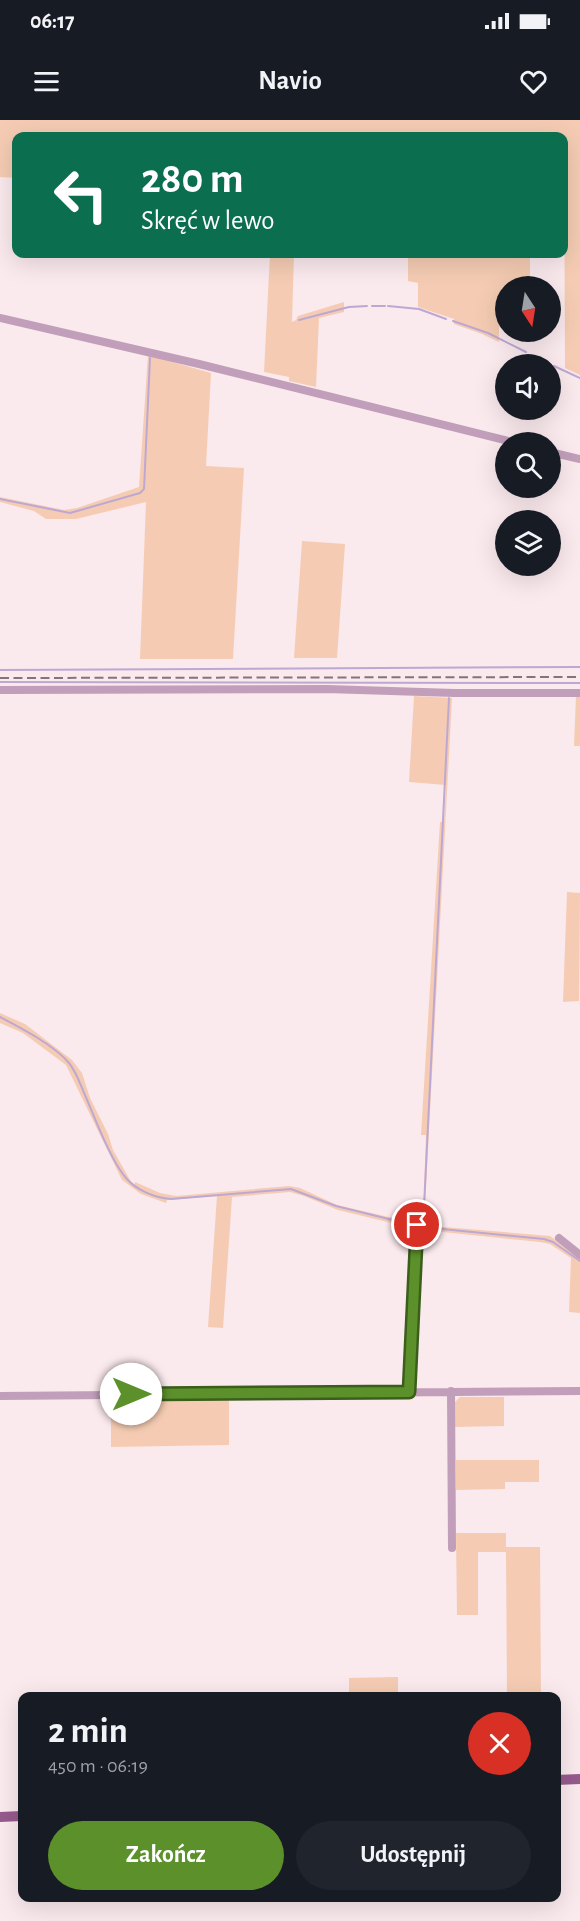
<!DOCTYPE html>
<html lang="pl">
<meta charset="utf-8">
<style>
body{margin:0;font-family:"Alegreya Sans",sans-serif;background:#20242c;color:#f1f3f6;height:100vh;display:flex;flex-direction:column;font-size:22px;white-space:nowrap}
*{box-sizing:border-box;margin:0}
p{font-size:20px;color:#9ea1a6}
.icon{flex:none;width:33px;height:33px;fill:none;stroke:currentColor;stroke-width:2;stroke-linecap:round;stroke-linejoin:round}
.map{position:relative;flex:1;overflow:hidden}
.drawer{position:absolute;left:18px;top:1572px;width:543px;height:210px;display:flex;flex-direction:column;background:#171b24;border-radius:12px;box-shadow:0 6px 24px #0002}
.drawer>*{flex:none}
.hud{position:absolute;left:12px;top:12px;width:556px;height:126px;border-radius:12px;box-shadow:0 6px 24px #0002;background:#0b6e4f;color:#fff;overflow:hidden}
.needle{width:39px;rotate:168deg}
.buttons{position:absolute;left:495px;top:156px;display:grid;gap:12px}
.buttons a{display:grid;place-items:center;width:66px;height:66px;border-radius:50%;background:#171b24;box-shadow:0 6px 24px #0002;font-size:30px}
.pin{position:absolute;display:grid;place-items:center;width:51px;height:51px;color:#fff;margin:-26px;border:3px solid #fff;border-radius:50%;box-shadow:0 2px 6px #0007}
.me{position:absolute;width:66px;margin:-33px;rotate:90deg;stroke-linejoin:round;filter:drop-shadow(0 0 4px #0008)}
.turn{display:flex;align-items:center;gap:21px;height:126px;padding:0 30px;font-size:27px}
.turn .icon{width:78px;height:78px;stroke-width:2.5}
.turn b{display:block;font-size:42px;line-height:51px}
.round{display:grid;place-items:center;flex:none;width:63px;height:63px;border-radius:32px;background:#20242c}
.headline{display:flex;align-items:center;justify-content:space-between;height:102px;padding:0 30px}
h1{font-size:36px;font-weight:600;line-height:45px}
.cta{display:flex;gap:12px;margin-top:auto;padding:12px 30px}
.cta a{flex:1;height:69px;border-radius:36px;background:#5b902a;color:#fff;font-size:24px;font-weight:600;line-height:69px;text-align:center}
.cta a+a{background:#20242c;color:#f1f3f6}
.status{display:flex;justify-content:space-between;align-items:center;height:42px;padding:0 30px;background:#171b24;direction:ltr}
.status svg{height:16px;fill:currentColor}
header{display:flex;justify-content:space-between;align-items:center;height:78px;padding:0 30px;background:#171b24;font-size:27px;font-weight:600}
.map>svg:first-child{display:block}
.green{fill:#f5ccb3}
.lines{fill:none;stroke-linecap:round;stroke-linejoin:round}
.stream{stroke:#bda8d3;stroke-width:2}
.minor{stroke:#c19eba;stroke-width:8}
.major{stroke:#975a8d;stroke-width:10}
.rail{stroke:#807678;stroke-width:2;stroke-dasharray:9 4.5;stroke-linecap:butt}
.route-casing{stroke:#3b5e1b;stroke-width:15}
.route{stroke:#5b902a;stroke-width:10}
</style>
<div class="status"><b>06:17</b><svg viewBox="0 0 49 12"><path d="M0 12V9h3v3zM5 12V6h3v6zM10 12V3h3v9zM15 12V0h3v12zM26 1h20v11H26zM47 4h2v5h-2z"/></svg></div>
<header><svg class="icon" aria-label="menu" viewBox="0 0 24 24"><path d="M4 6h16M4 12h16M4 18h16"/></svg>Navio<svg class="icon" aria-label="heart" viewBox="0 0 24 24"><path d="M12 20l-8-8c-3-5 5-10 8-4 3-6 11-1 8 4z"/></svg></header>
<div class="map">
<svg width="580" height="1801" viewBox="0 0 580 1801">
<rect width="100%" height="100%" fill="#fae9ed"/>
<path class="green" d="M0,0H580V255L565,248L564,16H16V58L0,57Z
M270,134H294L292,202L296,200L298,196L344,182V192L319,198L316,267L289,261V257L264,252Z
M408,134H530V166H506L505,178L499,176V222L482,214L454,204V199L418,187V163L408,161Z
M148,235L211,253L206,346L244,348L233,539H140L146,382L76,399H46L34,391L0,382V377L64,390L77,388L139,367Z
M302,421L345,424L337,538H294Z
M414,576L452,578L424,1104L432,1106L550,1116L580,1138V1193L569,1192L571,1138L550,1124L540,1122L423,1110L422,1107L419,1106V1104L423,1103L426,1015H421L440,702H444L446,665L409,662Z
M576,577H580V626H574Z
M567,772L580,773L579,881L563,882Z
M0,893L25,904L72,940L82,953L90,978L108,1014L113,1030L134,1067L135,1062L160,1073L176,1076L289,1066L300,1068L337,1085L414,1103L412,1108L338,1090L304,1076L290,1072L232,1077L223,1208L208,1207L217,1076L167,1080L166,1083L141,1074L122,1060L66,945L23,913L0,903Z
M191,1276H229V1325L111,1327V1280L191,1279Z
M460,1277H504V1306L455,1307V1282Z
M456,1340H539V1362H505V1369L456,1370Z
M456,1413H506V1427H540L541,1576H507L506,1432H478V1495H457Z
M398,1557V1576H349V1558Z"/>
<g class="lines">
<path class="stream" d="M372,186H385
M388,186L419,189L446,199
M299,200L349,187L367,186
M453,201L488,213L526,232
M531,235L549,243
M554,246L580,258
M0,379L70,393L140,373L144,369L150,238
M0,550L580,547
M0,562L580,563
M0,897C21,908 54,925 69,943C77,953 80,964 85,975C95,998 111,1041 126,1058C136,1070 155,1078 171,1079L291,1069L336,1086L413,1105
M422,1107L544,1119L553,1122L580,1141
M423,1107L449,578"/>
<path class="minor" d="M0,198L199,244L513,322
M550,332L580,339
M0,570L327,569L454,573H580
M559,1118L580,1135
M451,1271L452,1428
M409,1272L417,1105
M0,1276L580,1271"/>
<path class="major" d="M556,1660L580,1659
M0,1697L22,1696"/>
<path class="rail" d="M0,558L580,557"/>
</g>
<g class="lines">
<defs>
<path id="route" d="M131,1274L409,1272L417,1105"/>
</defs>
<use href="#route" class="route-casing"/>
<use href="#route" class="route"/>
</g>
</svg>
<div class="buttons">
<a><svg class="needle" viewBox="-14 -14 28 28"><path d="M0-13l5 13h-10z" fill="#e53935"/><path d="M0 13l5-13h-10z" fill="#9ea1a6"/></svg></a>
<a><svg class="icon" aria-label="sound" viewBox="0 0 24 24"><path d="M4 9h4l5-4v14l-5-4H4zM17 9q2 3 0 6"/></svg></a>
<a><svg class="icon" aria-label="search" viewBox="0 0 24 24"><circle cx="10" cy="10" r="6"/><path d="M15 15l6 6"/></svg></a>
<a><svg class="icon" aria-label="layers" viewBox="0 0 24 24"><path d="M12 4l9 5-9 5-9-5zM3 14l9 5 9-5"/></svg></a>
</div>
<div class="pin" style="left:417px;top:1105px;background:#d93025"><svg class="icon" aria-label="arrive" viewBox="0 0 24 24"><path d="M6 21V4h12l-3 4 3 4H6"/></svg></div>
<svg class="me" style="left:131px;top:1274px" viewBox="-20 -20 40 40"><circle r="19" fill="#fff"/><path d="M0-13L10 11 0 6-10 11z" fill="#5b902a"/></svg>
<div class="hud">
<div class="turn"><svg class="icon" aria-label="left" viewBox="0 0 24 24"><path d="M17 20v-9H6M10 6l-5 5 5 5"/></svg><div><b>280 m</b>Skręć w lewo</div></div>
</div>
<section class="drawer">
<div class="headline"><div><h1>2 min</h1><p>450 m · 06:19</p></div><a class="round" style="background:#d93025;color:#fff"><svg class="icon" aria-label="close" viewBox="0 0 24 24"><path d="M6 6l12 12M18 6L6 18"/></svg></a></div>
<div class="cta"><a>Zakończ</a><a>Udostępnij</a></div>
</section>
</div>
